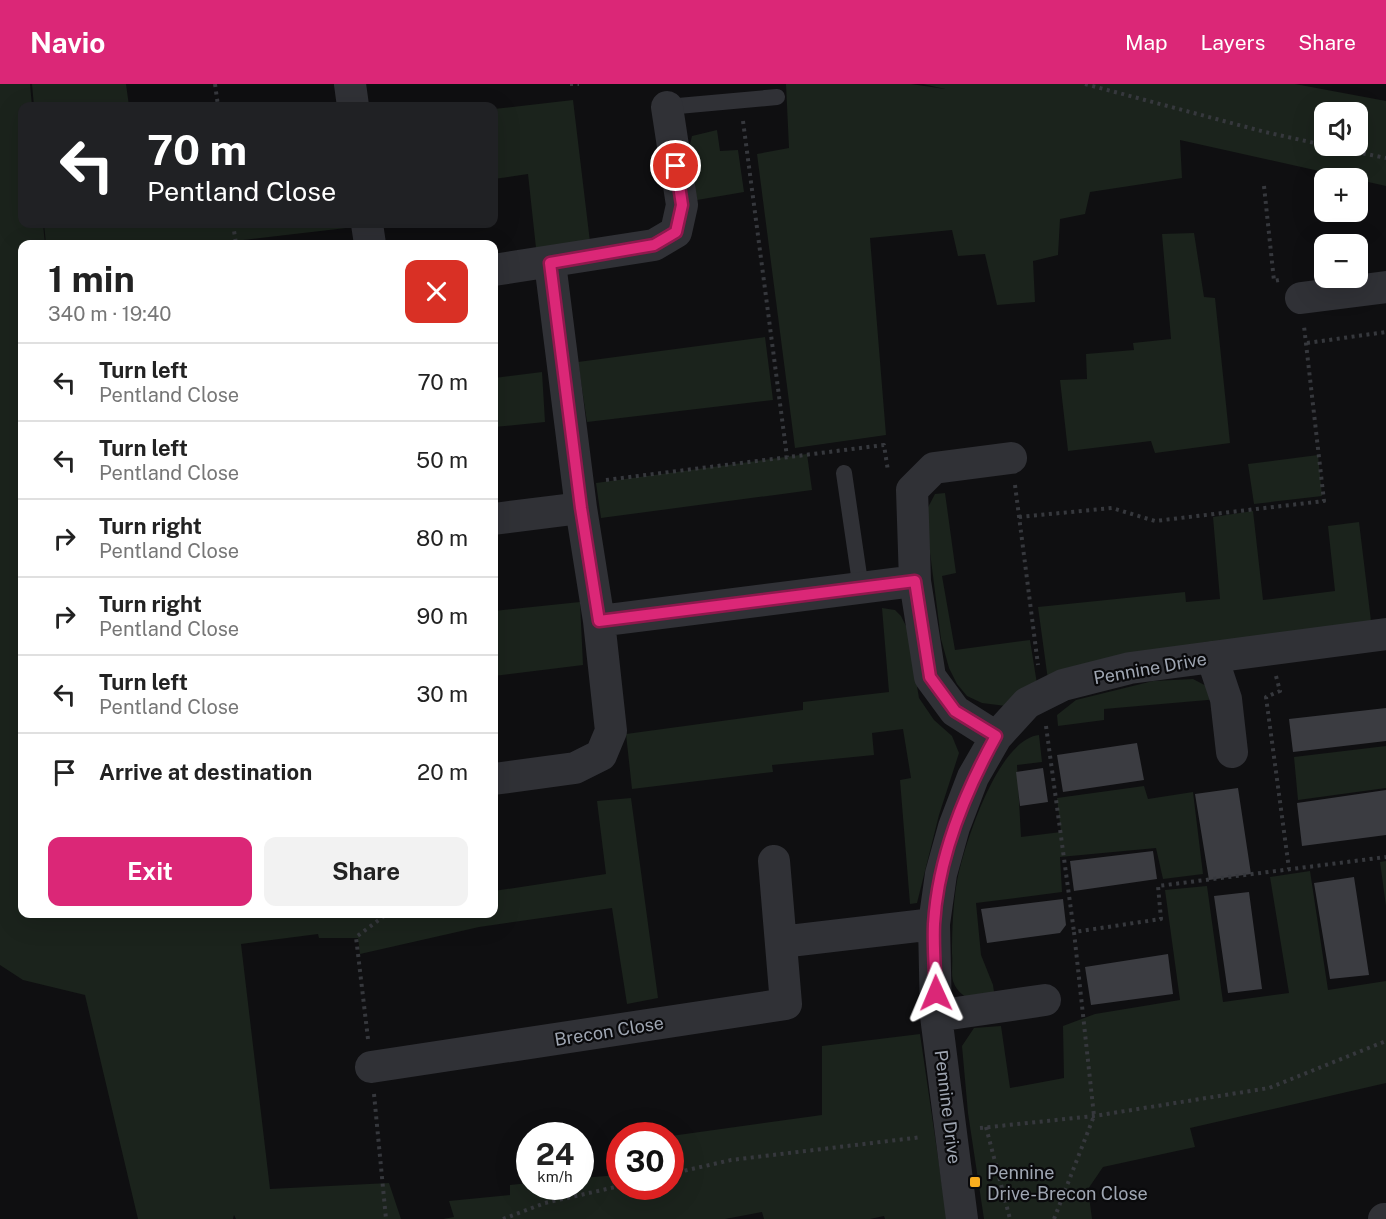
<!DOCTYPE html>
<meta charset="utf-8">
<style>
body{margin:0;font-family:"Public Sans",sans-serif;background:#f2f2f2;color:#222;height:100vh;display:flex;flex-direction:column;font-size:22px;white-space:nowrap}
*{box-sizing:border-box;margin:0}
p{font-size:20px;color:#767676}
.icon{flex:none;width:33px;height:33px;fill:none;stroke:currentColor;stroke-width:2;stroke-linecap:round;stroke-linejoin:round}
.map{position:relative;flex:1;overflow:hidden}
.sheet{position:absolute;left:18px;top:156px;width:480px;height:678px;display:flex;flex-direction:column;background:#fff;border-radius:12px;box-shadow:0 6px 24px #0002}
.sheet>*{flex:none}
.guide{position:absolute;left:18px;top:18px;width:480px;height:126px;border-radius:12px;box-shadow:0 6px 24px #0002;background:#202124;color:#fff;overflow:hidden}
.controls{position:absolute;left:1314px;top:18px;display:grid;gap:12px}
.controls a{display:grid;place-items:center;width:54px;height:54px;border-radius:12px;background:#fff;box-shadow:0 6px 24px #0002;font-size:30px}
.speed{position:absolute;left:516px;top:1038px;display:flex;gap:12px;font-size:30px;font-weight:700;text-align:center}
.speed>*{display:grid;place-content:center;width:78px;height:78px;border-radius:50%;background:#fff;box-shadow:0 6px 24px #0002;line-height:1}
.speed small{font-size:15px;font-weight:400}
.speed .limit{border:9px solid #d22;background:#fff;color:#111}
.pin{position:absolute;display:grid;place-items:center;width:51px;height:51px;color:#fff;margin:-26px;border:3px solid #fff;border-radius:50%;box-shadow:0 2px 6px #0007}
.me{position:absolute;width:66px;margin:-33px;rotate:359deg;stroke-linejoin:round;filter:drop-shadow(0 0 4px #0008)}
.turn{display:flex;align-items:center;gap:21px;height:126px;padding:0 30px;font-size:27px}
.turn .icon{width:78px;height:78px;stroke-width:2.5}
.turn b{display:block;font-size:42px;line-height:51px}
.round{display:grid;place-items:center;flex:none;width:63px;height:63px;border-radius:12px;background:#f2f2f2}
.headline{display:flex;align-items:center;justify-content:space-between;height:102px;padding:0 30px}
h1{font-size:36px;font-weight:700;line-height:45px}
.primary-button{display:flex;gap:12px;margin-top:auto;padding:12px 30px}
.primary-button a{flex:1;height:69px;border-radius:12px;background:#db2777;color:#fff;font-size:24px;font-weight:700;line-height:69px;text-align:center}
.primary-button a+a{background:#f2f2f2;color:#222}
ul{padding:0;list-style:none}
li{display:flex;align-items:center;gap:18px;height:78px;padding:0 30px;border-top:2px solid #e0e0e0}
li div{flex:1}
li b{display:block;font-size:22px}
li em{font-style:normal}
header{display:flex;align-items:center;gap:36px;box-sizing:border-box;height:84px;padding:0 30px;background:#db2777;color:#fff}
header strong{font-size:28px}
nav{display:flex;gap:33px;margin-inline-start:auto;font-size:21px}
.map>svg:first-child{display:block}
.green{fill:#1b231c;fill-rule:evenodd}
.building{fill:#3b3c41}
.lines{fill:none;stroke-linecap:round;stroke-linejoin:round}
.path{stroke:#36383d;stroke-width:4;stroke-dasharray:3 4.5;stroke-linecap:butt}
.service{stroke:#303136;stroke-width:16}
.minor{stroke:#303136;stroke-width:32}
.route-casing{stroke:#8e194d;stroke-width:15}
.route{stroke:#db2777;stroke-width:10}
.poi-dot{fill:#f9ad1e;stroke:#0a0a0c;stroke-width:2}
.labels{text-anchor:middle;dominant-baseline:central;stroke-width:4.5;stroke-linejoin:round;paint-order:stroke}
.street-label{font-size:18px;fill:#9fa6b2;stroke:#0a0a0c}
.poi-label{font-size:18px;fill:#9fa6b2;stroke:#0a0a0c;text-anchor:start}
</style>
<header>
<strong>Navio</strong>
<nav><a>Map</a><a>Layers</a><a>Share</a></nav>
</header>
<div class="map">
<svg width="1386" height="1135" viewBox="0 0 1386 1135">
<rect width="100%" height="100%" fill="#0f0f11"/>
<path class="green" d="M0,0H30L32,22H22V140H43L45,160H22V830H494V807L606,790L597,717L631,714L658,914L627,920L612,824L479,843L360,870L358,854H319L318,850L241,860L270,1105L389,1099L401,1135H236L234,1131L233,1135H138L85,911L23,896L0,881Z
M32,0H126L129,22H34Z
M786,0H911L945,5L923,0H1295L1386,17V102L1180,56L1182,94L1090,108L1085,130L1060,135L1058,171L1033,177L1035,218L997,221L985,170L958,172L952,146L870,154L886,351L795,364L757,70L789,64ZM1324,28H1358V62H1324Z
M573,16L590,158L536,164L528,90L494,95V25Z
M717,46L720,67L738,66L744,108L697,116L688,69L692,52Z
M44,140H345L346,144L210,160H46Z
M1194,149L1204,213L1215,214L1230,359L1155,369L1151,357L1068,367L1060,296L1087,295L1086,270L1134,266L1133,259L1171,255L1162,150Z
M765,253L773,316L587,338L578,278Z
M542,288L545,338L494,343V294Z
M807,370L812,406L601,434L596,399Z
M1318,371L1322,412L1254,420L1248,380Z
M945,409L956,489L942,492L955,566L1030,556L1037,600L1006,622L982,619L967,612L957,600L949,584L941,555L925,429L935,410Z
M1253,427L1263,516L1335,507L1328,442L1359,438L1371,537L1048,596L1038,523L1185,508L1186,518L1220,515L1213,433Z
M580,518L583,581L494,592V527Z
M882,524L895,526L901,532L907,544L919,614L934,636L952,652L959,669L939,731L917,819L910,820L900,696L911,694L903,645L872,649L874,671L772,681L773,688L632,705L626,650L803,626V618L889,608Z
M1193,595L1214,606L1219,615L1104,625V636L1058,642L1057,631L1076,616L1153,597Z
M1039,651L1042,678L1017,681L1021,753L1061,748L1057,714L1144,702L1148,715L1193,708L1203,790L1163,795L1156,764L1060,773L1062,808L976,819L981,871L993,901L995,915L975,919C966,913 957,909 953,897C951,890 953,878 952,870C952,846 953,820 957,797C964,761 998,655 1039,651Z
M1386,662V704L1298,716L1294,673Z
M1386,777V822L1380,778Z
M1310,787L1328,906L1386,897V999L1190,1044L1195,1063L1103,1083L1088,1105L1092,1135H984L968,1029L962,962L974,944L1001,942L1010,1004L1064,994L1063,942L1095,930L1180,916L1165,806L1207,802L1223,918L1289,909L1270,793Z
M920,950L947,1135H885L884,1132L870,1135H764L762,1128L725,1135H443L454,1133L449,1117L510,1111V1101L529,1099L530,1102H580L581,1094L619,1091L620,1102H670L671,1052L822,1031V962Z"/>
<path class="building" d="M1386,624V657L1293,668L1289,635Z
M1137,659L1144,696L1063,708L1057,671Z
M1043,684L1048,718L1020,722L1016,688Z
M1238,704L1251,790L1209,796L1195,710Z
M1386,706V751L1302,762L1297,719Z
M1153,767L1157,795L1074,807L1070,777Z
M1354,793L1369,891L1330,895L1314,799Z
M1249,808L1262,905L1228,909L1214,812Z
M1063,815L1066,841L1060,849L987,859L981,825Z
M1168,870L1173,910L1091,921L1085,883Z"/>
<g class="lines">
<path class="path" d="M215,0L218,22
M570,0H579
M1085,0L1265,48L1324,61
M743,37L787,373
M1326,62L1386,74
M1264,102L1274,197L1279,196
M233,140L236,160
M1307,259L1386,248
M606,396L884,361L888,387
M1015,401L1038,581
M1019,433L1112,424L1155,437L1324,417L1304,242
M1276,592L1280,607L1266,613L1289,785
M1046,642L1074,848
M368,955L356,853L387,830
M374,1010L386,1135
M986,1043L1010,1135
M980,1044L1094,1032L1269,1004L1386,957
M670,1090L731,1076L922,1053
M503,1135L545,1119L620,1102
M1054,1135L1094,1032L1074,848L1161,835L1158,802L1386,773"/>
<path class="service" d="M667,23L777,13
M844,389L861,505"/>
<path class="minor" d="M350,0L353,22
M367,140L370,160
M550,179L581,424L599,537
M494,186L654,161L676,148L682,121L667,23
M1301,214L1386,203
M494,435L581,424
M1212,573L1226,615L1232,668
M996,653L955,627L930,593L915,497L912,406L934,384L1011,374
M494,695L575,684L601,671L611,647L599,537L915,497
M781,858L934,840
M936,932L1045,916
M371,983L786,920L774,777
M962,1135L936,932L934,840L941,790L954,743L973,693L996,653L1027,619L1063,601L1130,584L1386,550
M1384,1135H1386"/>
</g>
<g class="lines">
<defs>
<path id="route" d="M676,82L682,121L676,148L654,161L550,179L581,424L599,537L915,497L930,593L955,627L996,652C964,710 938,773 934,840C933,863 935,886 936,909"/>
</defs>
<use href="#route" class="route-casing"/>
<use href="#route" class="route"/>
</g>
<rect class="poi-dot" x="969" y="1092" width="12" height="12" rx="3"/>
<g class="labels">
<g class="street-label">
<text transform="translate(1150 584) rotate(-10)">Pennine Drive</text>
<text transform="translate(609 947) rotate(-9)">Brecon Close</text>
<text transform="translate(948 1023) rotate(83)">Pennine Drive</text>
</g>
<g class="poi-label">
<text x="987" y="1088">Pennine<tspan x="987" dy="21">Drive-Brecon Close</tspan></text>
</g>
</g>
</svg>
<div class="controls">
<a><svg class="icon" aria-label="sound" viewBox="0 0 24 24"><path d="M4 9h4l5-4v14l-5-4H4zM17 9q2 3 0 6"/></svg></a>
<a>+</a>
<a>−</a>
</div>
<div class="speed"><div>24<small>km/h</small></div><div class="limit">30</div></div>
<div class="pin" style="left:676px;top:82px;background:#d93025"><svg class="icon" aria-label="arrive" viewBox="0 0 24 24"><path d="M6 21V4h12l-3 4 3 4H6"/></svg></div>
<svg class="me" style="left:936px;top:909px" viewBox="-20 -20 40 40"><path d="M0-17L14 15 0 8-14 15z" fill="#db2777" stroke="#fff" stroke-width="4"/></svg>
<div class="guide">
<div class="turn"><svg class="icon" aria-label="left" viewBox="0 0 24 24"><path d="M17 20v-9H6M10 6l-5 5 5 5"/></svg><div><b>70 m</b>Pentland Close</div></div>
</div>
<section class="sheet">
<div class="headline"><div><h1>1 min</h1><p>340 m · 19:40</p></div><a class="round" style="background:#d93025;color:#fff"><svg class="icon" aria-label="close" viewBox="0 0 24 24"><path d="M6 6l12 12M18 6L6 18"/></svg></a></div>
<ul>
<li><svg class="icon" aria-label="left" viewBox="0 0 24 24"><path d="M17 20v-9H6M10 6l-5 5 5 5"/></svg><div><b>Turn left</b><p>Pentland Close</p></div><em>70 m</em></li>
<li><svg class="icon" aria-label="left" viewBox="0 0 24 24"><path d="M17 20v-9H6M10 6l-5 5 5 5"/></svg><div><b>Turn left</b><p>Pentland Close</p></div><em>50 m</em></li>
<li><svg class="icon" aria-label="right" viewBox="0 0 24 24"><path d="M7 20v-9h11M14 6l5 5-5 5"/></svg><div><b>Turn right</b><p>Pentland Close</p></div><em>80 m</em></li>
<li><svg class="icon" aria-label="right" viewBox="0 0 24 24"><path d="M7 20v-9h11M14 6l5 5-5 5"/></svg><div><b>Turn right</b><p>Pentland Close</p></div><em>90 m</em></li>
<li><svg class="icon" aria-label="left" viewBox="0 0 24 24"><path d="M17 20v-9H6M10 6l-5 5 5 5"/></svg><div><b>Turn left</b><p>Pentland Close</p></div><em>30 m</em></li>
<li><svg class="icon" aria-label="arrive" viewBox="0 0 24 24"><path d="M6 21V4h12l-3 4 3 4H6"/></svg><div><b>Arrive at destination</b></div><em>20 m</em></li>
</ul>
<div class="primary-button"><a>Exit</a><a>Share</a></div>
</section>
</div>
